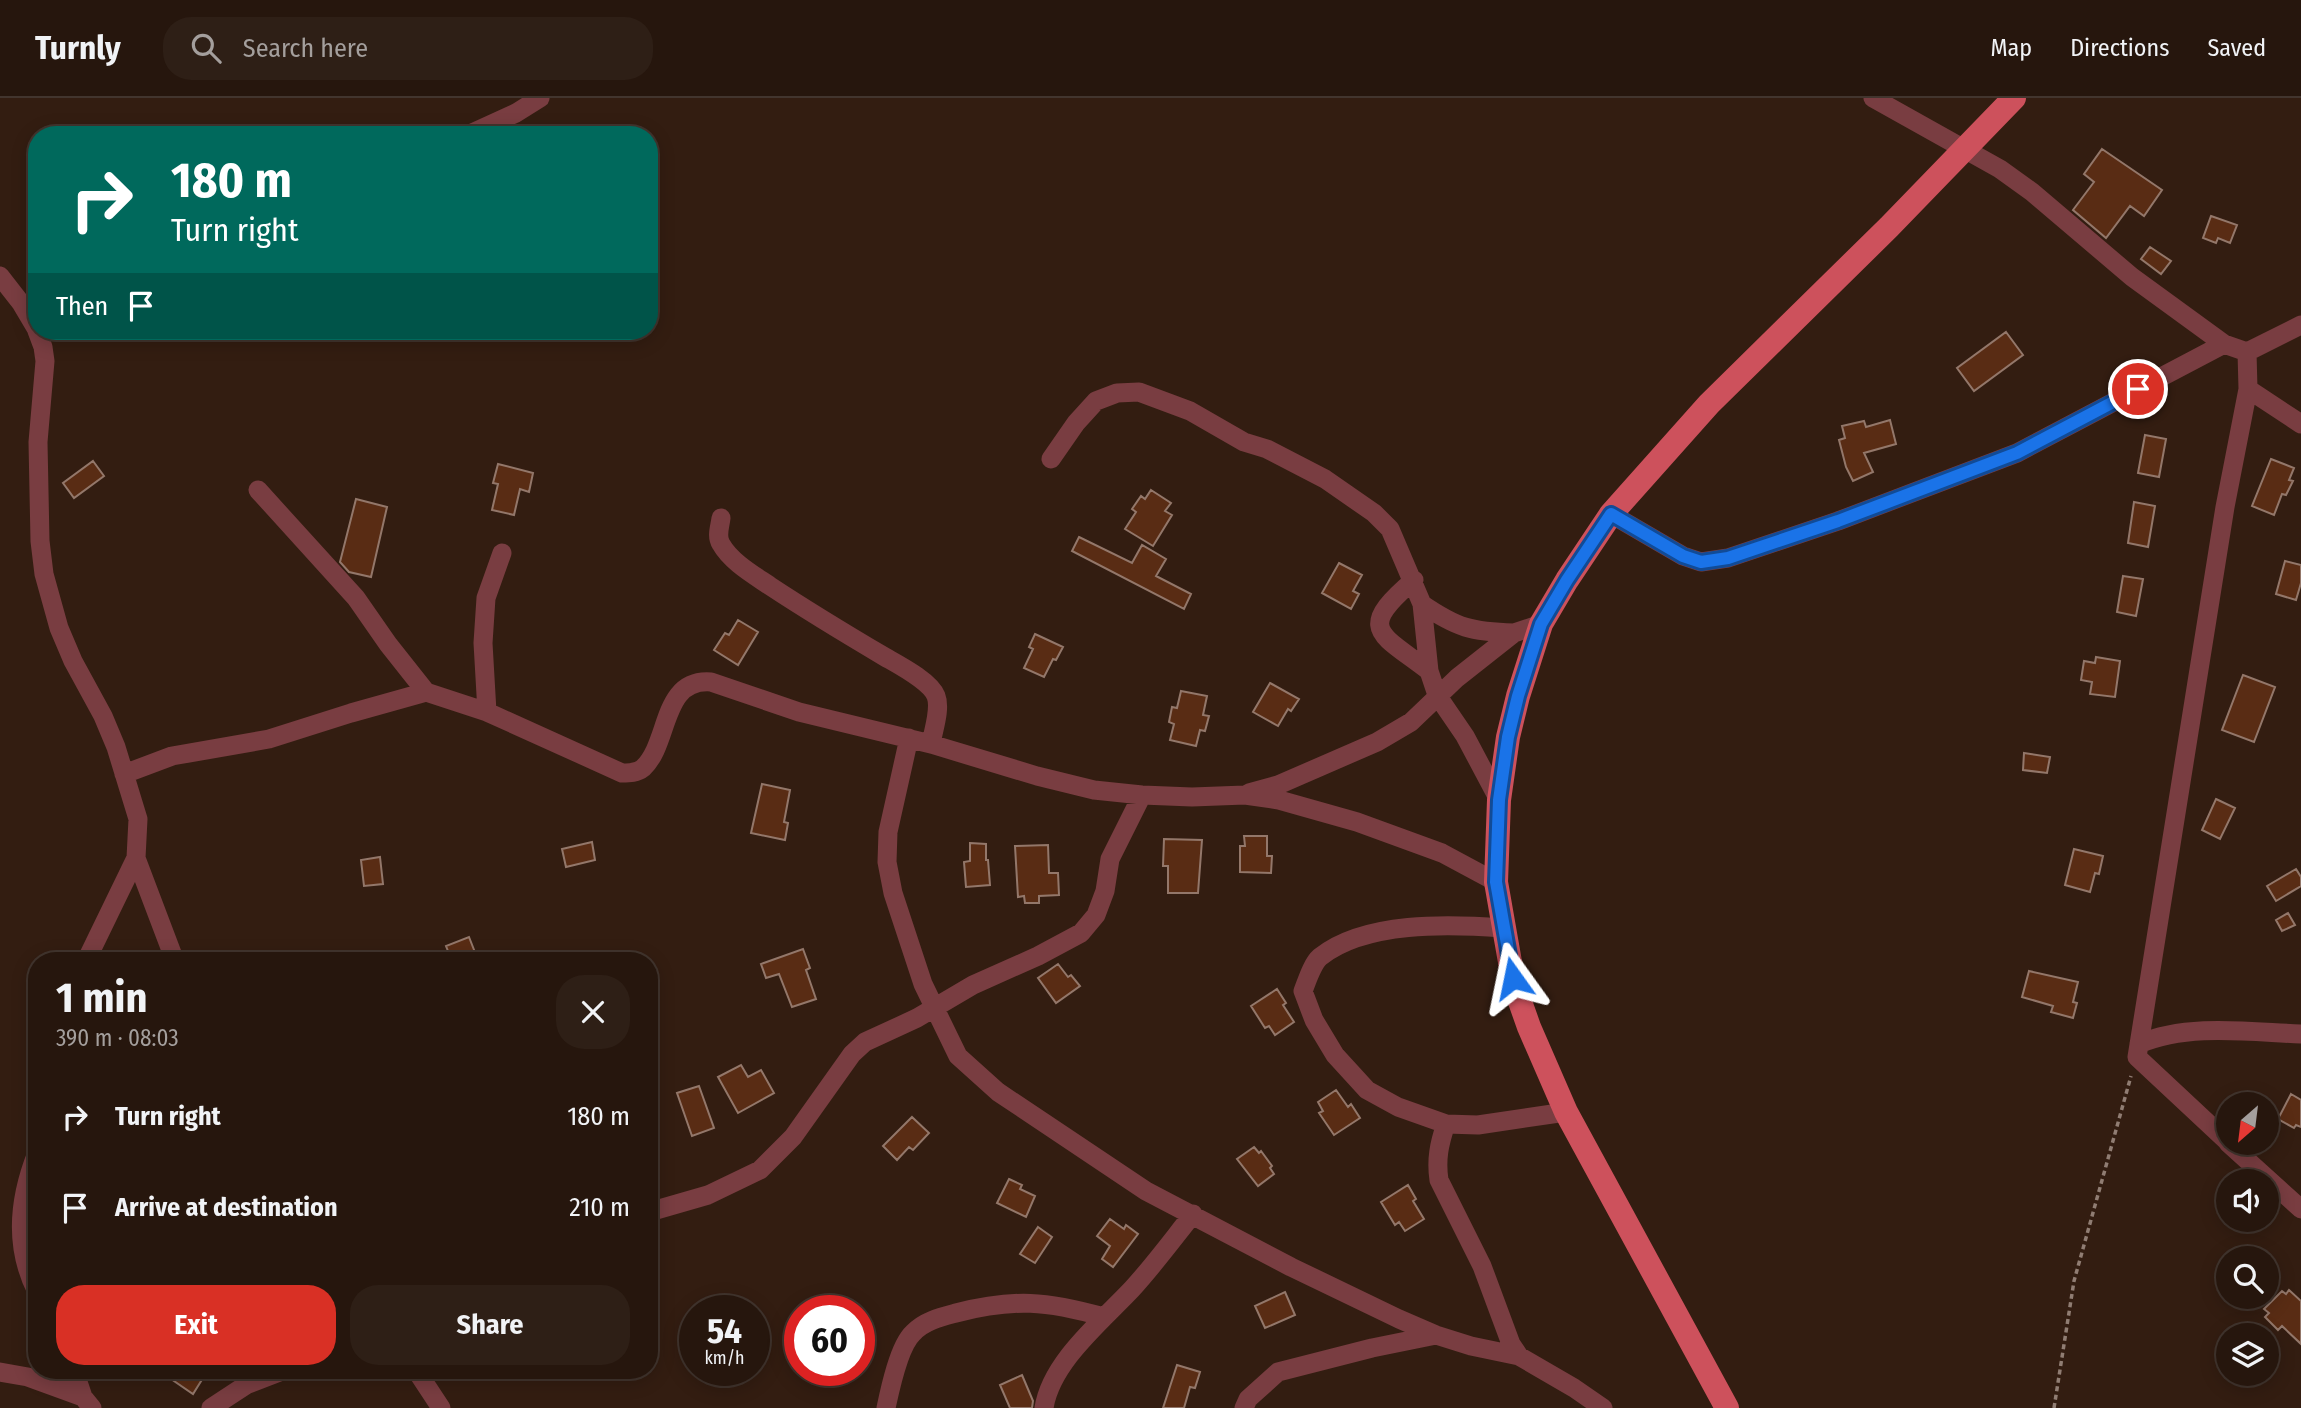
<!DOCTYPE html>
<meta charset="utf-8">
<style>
body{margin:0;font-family:"Fira Sans Condensed",sans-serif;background:#2e1f16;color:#f1f3f6;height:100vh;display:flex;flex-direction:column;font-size:26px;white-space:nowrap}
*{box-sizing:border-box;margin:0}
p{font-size:23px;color:#a49f9d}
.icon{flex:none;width:38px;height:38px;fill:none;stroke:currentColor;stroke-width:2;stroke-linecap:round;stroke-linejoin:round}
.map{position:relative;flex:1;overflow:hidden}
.side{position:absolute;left:28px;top:854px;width:630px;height:427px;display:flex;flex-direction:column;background:#26160d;border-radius:28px;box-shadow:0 4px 18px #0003,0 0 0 2px #42352e}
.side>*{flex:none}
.guide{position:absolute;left:28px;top:28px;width:630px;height:214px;border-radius:28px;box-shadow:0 4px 18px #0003,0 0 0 2px #42352e;background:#00695c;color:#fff;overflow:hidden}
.needle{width:46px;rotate:208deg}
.buttons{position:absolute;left:2216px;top:994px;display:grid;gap:14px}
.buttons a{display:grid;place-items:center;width:63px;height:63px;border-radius:50%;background:#26160d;box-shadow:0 4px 18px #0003,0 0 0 2px #42352e;font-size:35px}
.speed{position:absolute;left:679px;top:1197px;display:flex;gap:14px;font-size:35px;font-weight:700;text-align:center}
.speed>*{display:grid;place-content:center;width:91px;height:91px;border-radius:50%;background:#26160d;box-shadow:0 4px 18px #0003,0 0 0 2px #42352e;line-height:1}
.speed small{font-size:18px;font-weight:400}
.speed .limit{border:10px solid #d22;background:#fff;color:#111}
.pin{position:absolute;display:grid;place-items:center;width:60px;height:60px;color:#fff;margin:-30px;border:4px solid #fff;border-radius:50%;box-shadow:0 2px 7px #0007}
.me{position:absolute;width:77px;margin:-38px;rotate:348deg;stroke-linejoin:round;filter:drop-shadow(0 0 5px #0008)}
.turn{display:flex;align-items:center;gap:24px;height:147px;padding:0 28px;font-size:32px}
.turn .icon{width:91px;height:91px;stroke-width:2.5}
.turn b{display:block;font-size:49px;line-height:60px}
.then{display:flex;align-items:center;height:66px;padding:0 28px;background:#0003;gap:14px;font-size:26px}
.round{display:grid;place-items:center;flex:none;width:74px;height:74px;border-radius:28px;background:#2e1f16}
.headline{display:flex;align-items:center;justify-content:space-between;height:119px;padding:0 28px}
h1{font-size:42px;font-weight:700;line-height:52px}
.button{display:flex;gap:14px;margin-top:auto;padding:14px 28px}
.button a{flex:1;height:80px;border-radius:28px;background:#d93025;color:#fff;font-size:28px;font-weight:700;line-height:80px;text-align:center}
.button a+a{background:#2e1f16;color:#f1f3f6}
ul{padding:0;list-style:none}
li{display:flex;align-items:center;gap:21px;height:91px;padding:0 28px}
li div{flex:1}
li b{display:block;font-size:26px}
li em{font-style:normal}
header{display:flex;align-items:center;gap:42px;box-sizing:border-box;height:98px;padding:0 35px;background:#26160d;border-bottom:2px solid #42352e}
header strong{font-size:33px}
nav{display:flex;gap:38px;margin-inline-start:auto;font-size:24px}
.search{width:490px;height:63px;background:#2e1f16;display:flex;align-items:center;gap:18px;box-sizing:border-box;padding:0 24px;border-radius:28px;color:#a49f9d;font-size:26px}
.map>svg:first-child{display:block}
.building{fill:#592c14;stroke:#93776a;stroke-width:2}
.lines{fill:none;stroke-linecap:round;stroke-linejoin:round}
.path{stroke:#907d73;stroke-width:3.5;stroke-dasharray:5 3.5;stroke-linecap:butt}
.minor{stroke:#793d41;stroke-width:19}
.major{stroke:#cd515c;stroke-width:24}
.route-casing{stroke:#114b97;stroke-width:18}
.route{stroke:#1a73e8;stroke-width:12}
</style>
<header>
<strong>Turnly</strong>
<div class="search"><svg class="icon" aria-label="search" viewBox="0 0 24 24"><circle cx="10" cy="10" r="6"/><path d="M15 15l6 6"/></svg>Search here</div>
<nav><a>Map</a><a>Directions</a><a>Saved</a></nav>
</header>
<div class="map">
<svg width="2301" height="1310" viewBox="0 0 2301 1310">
<rect width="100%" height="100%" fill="#331d11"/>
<path class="building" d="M2102,51L2162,92L2144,118L2130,108L2106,140L2073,112L2094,84L2084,76Z
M2211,118L2237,127L2230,145L2218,140L2216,145L2203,140Z
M2150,149L2171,163L2161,176L2141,161Z
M2006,234L2023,257L1974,293L1957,270Z
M1890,322L1896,346L1864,355L1873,374L1853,383L1846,369L1839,342L1845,340L1842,328L1864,323L1866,329Z
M2145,337L2166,341L2159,379L2138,375Z
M2271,361L2294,370L2289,382L2293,383L2286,397L2282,396L2274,417L2252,408Z
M93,363L104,378L74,400L63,385Z
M498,366L533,375L529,394L520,391L514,417L492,412L498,386L493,385Z
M1151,392L1171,405L1165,413L1172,417L1153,448L1125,431L1136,414L1132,411L1141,398L1145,401Z
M356,401L387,409L371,479L349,474L340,464Z
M2134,404L2155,408L2148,449L2128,445Z
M1079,439L1132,465L1142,447L1166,461L1156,478L1191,496L1184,511L1072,453Z
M2285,463L2301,467V485L2296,502L2276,496Z
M1339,465L1362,477L1353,493L1359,496L1351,511L1322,495Z
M2123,478L2143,481L2136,518L2117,514Z
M738,522L758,534L738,567L714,552L725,535L729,537Z
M1035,536L1063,549L1056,562L1053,561L1044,579L1024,570L1033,551L1029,549Z
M2096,559L2120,563L2115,599L2090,596L2092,584L2081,582L2084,563L2095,565Z
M2243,577L2275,589L2254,644L2222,632Z
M1270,585L1299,601L1291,613L1288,611L1278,628L1253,614Z
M1181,593L1207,598L1203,617L1209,618L1205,633L1200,632L1196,648L1170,642L1174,626L1169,624L1172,609L1177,610Z
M2024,655L2050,659L2047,675L2023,672Z
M762,686L790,692L784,724L788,725L785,742L751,735Z
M2216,701L2235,710L2220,741L2202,732Z
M1244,738H1267V758H1272L1271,775L1240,774V748H1245Z
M1164,741L1202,742L1198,795H1168V768H1163Z
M592,744L595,762L566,769L562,751Z
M970,745L986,746V762H988L990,787L966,789L964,764L970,763Z
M1048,747L1049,775H1058L1059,797L1039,798V805H1025L1024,798L1018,799L1015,748Z
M2074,751L2103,758L2099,776L2095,775L2090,794L2065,787Z
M380,759L383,786L364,788L361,762Z
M2296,771L2301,779V788L2276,803L2267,788Z
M2288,815L2295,827L2282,833L2276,822Z
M469,839L476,857L461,863H452L446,848Z
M803,851L810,870L806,872L816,901L792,909L779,876L766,880L761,866Z
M1058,866L1068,879L1071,877L1080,888L1056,905L1038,880Z
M2029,873L2078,884L2073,904L2077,905L2073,920L2051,914L2053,908L2022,899Z
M1277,891L1286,905L1283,907L1294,924L1275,937L1269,928L1265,930L1251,908Z
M741,967L748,979L761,972L774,995L738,1015L718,979Z
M699,988L714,1030L692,1038L677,995Z
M1336,992L1348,1009L1351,1006L1360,1020L1334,1037L1319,1015L1323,1013L1318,1004Z
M2291,996L2301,1002V1029L2296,1027L2294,1030L2278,1021Z
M912,1019L929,1035L913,1052L909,1049L897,1062L883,1048Z
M1254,1049L1259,1055L1261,1053L1272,1068L1270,1070L1274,1076L1258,1088L1237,1061Z
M1009,1081L1022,1087L1020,1091L1035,1098L1026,1119L997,1105Z
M1408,1087L1416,1101L1413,1103L1424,1121L1405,1133L1399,1124L1395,1127L1381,1104Z
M1110,1121L1124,1131L1126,1127L1138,1136L1113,1169L1102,1161L1110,1148L1097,1138Z
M1038,1129L1052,1139L1035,1165L1020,1156Z
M2289,1192L2301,1203V1246L2282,1228L2278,1232L2265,1219L2269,1215L2264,1211L2282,1193L2286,1196Z
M1285,1194L1295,1217L1265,1230L1255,1208Z
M1177,1267L1200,1274L1195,1290L1190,1289L1184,1310H1163Z
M158,1272H208L193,1296Z
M1022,1277L1033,1303L1032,1310H1010L1000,1287Z"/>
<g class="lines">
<path class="path" d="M2054,1310L2074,1183L2131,978"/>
<path class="minor" d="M1873,0L2000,71L2032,94L2132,179L2224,246
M468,37L516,15L540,0
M0,178L21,205L37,232
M37,233L43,249L45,263L38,344L40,443L44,476L59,530L73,563L103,618L116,649L138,721L136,760L86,863
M2248,291L2301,326
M1051,361L1076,325L1096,303L1117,295L1139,294L1190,313L1244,344L1267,351L1325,381L1374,415L1390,431L1422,506L1429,573L1437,597L1465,638L1499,702
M258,392L356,500L388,546L426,594
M1611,416L1683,458L1701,464L1728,460L1838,423L2017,355L2224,246L2247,254L2301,227
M721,420C720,429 716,438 721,446C731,464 754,477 770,488C808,513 846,536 885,559C899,567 930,583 936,598C941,611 933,633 931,646
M1414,482C1355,532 1380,535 1429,573
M1422,506C1457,530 1472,534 1514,535
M487,614L483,545L486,500L502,455
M909,640L888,734L887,764L893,795L923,886L958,958L998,994L1146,1093L1291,1169L1399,1221L1436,1237L1471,1248L1519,1258L1574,1290L1603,1310
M124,676L172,658L269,641L351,615L426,594L487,614L622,675C629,675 637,675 643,670C670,645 661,580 711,584L799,614L931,646L1037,678L1094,692L1142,697L1192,699L1245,697L1279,702L1357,724L1442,755L1496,784
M1249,695L1278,687L1377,644L1411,624L1457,580L1514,535L1541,526
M136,760L175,863
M1503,830C1449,826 1365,823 1320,859C1312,866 1307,883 1303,893L1314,922L1335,957L1367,992L1398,1009L1446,1026L1478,1027L1566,1014
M2139,946C2188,925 2249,934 2301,936
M1446,1026C1439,1046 1436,1062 1439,1082L1482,1168L1511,1246L1519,1258
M2228,1044L2137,959L2225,409L2248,291L2247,254
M2228,1045L2301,1111
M37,1055C19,1100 14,1149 37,1194
M649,1114L708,1097L760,1072L793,1039L852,956L865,944L917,920L973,887L1038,858L1081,835L1096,817L1105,793L1110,761L1142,697
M74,1272L83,1299L92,1310
M416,1272L441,1310
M0,1274L28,1279L83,1299
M211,1310L246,1287L285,1272
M886,1310C890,1291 899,1248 913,1235C924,1223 941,1219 956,1215C1014,1200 1047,1203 1104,1219
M1044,1310C1051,1264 1101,1224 1132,1191C1154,1167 1173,1141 1193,1116
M1244,1310L1248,1301L1278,1274L1372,1250L1436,1237"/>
<path class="major" d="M1727,1310L1566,1014L1529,929L1517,895L1510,864L1496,784L1499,702L1508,639L1518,598L1541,526L1567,482L1611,416L1709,306L1889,129L2014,0"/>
</g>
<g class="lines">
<defs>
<path id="route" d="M1513,880L1496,784L1499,702L1508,639L1518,598L1541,526L1567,482L1611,416L1683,458L1701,464L1728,460L1838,423L2017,355L2138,291"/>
</defs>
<use href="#route" class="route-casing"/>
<use href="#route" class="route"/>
</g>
</svg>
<div class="buttons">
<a><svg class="needle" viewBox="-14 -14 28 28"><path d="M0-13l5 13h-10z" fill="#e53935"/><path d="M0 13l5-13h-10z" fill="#a49f9d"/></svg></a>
<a><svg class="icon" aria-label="sound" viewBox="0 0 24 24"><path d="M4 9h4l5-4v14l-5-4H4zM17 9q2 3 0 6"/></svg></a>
<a><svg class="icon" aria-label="search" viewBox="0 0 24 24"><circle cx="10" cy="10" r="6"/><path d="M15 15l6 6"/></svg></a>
<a><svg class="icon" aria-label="layers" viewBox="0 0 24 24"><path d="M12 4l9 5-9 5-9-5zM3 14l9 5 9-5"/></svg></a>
</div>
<div class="speed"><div>54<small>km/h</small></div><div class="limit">60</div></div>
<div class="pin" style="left:2138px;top:291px;background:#d93025"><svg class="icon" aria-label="arrive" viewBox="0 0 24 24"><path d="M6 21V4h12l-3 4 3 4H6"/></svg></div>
<svg class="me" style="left:1513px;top:880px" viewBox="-20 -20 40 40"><path d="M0-17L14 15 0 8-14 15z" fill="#1a73e8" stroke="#fff" stroke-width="4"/></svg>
<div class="guide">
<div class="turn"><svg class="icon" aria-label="right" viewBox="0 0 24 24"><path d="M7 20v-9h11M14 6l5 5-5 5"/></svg><div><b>180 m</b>Turn right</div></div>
<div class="then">Then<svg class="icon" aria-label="arrive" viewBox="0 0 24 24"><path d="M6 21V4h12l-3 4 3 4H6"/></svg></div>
</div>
<section class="side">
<div class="headline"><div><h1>1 min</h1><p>390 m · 08:03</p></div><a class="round"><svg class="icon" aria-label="close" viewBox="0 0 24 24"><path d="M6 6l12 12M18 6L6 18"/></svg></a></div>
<ul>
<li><svg class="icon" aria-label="right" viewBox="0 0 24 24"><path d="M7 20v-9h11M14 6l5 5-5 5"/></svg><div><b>Turn right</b></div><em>180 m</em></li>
<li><svg class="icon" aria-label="arrive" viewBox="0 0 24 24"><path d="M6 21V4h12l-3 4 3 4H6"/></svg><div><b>Arrive at destination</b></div><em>210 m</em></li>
</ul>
<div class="button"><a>Exit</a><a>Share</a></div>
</section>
</div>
